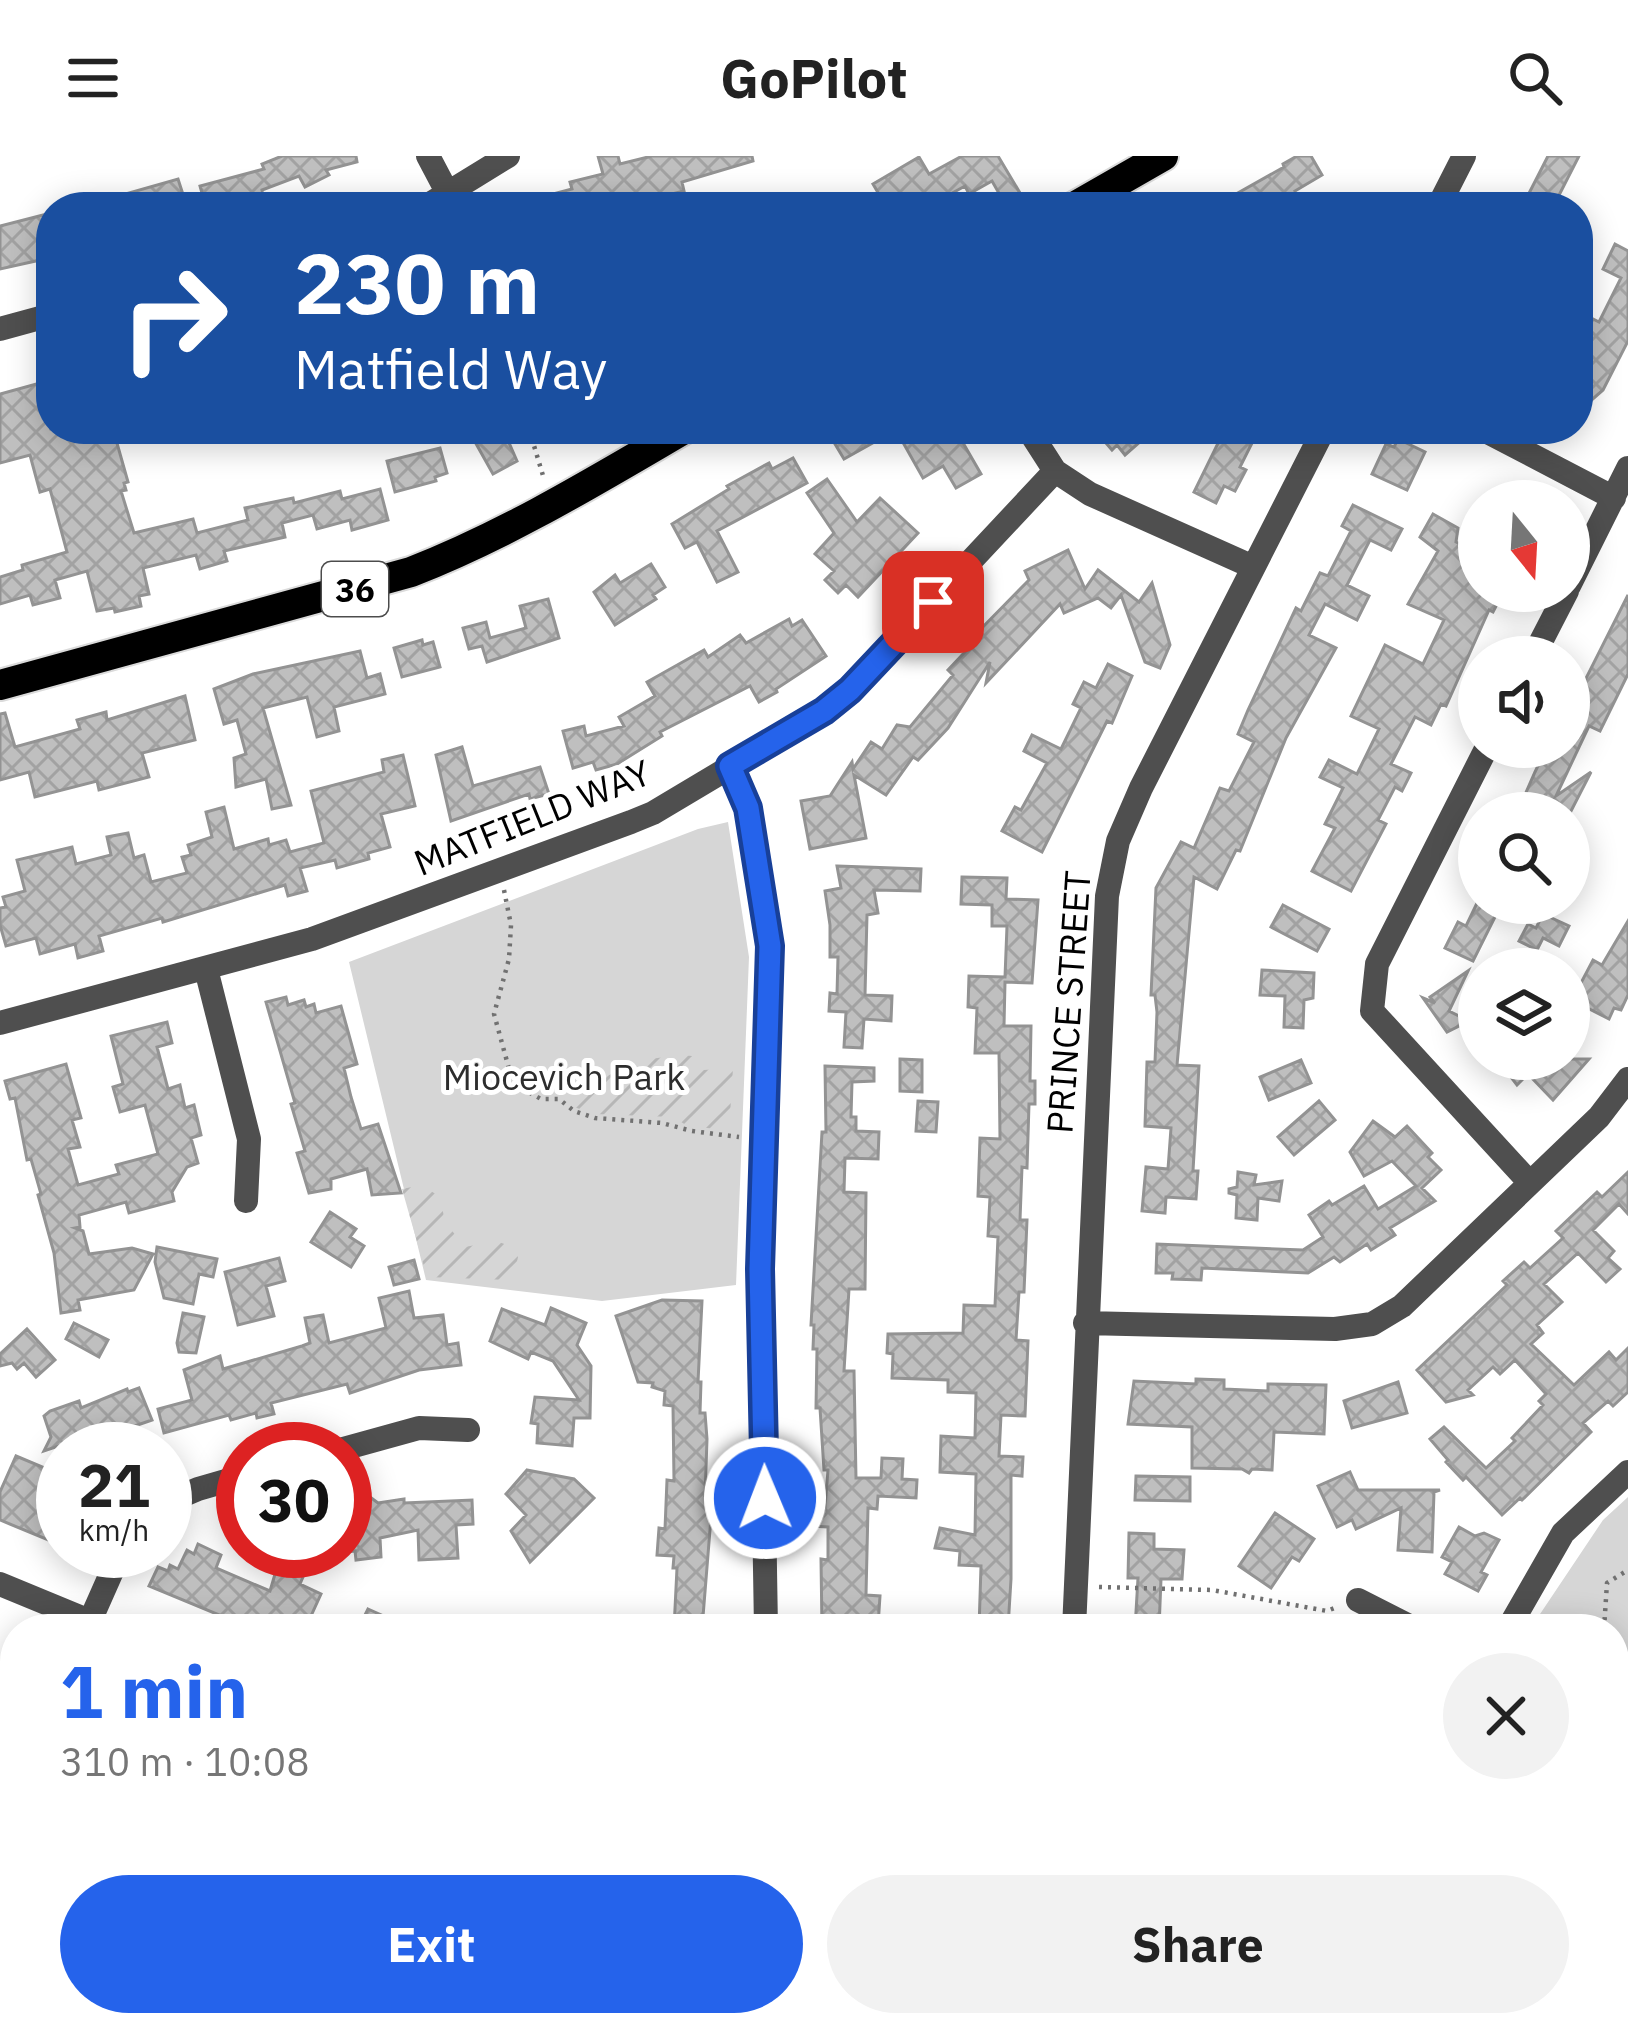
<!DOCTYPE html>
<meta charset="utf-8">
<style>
body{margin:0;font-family:"IBM Plex Sans",sans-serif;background:#f2f2f2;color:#222;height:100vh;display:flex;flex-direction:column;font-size:45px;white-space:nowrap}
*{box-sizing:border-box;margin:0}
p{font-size:39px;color:#767676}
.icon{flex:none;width:66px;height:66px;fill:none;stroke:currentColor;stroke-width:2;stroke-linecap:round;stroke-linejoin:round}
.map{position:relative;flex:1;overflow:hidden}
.drawer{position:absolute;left:0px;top:1458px;width:1629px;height:423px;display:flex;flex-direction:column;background:#fff;border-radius:48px 48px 0 0;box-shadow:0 6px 30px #0003}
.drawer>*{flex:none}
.guide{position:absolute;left:36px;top:36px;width:1557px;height:252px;border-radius:48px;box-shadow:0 6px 30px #0003;background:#1a4fa0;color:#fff;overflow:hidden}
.needle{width:78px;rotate:162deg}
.controls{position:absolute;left:1458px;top:324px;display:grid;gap:24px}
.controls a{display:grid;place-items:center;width:132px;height:132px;border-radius:50%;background:#fff;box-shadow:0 6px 30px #0003;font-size:60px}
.speed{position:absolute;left:36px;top:1266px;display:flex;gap:24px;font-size:60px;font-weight:700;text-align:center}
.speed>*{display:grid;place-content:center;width:156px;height:156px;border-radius:50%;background:#fff;box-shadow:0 6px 30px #0003;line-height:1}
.speed small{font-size:30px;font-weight:400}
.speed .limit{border:18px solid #d22;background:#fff;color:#111}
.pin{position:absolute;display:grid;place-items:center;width:102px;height:102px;color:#fff;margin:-51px;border-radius:24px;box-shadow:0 6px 18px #0006}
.me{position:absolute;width:132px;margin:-66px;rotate:359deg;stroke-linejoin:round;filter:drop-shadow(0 0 9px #0008)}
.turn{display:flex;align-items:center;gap:42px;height:252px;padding:0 60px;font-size:54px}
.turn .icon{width:156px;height:156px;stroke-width:2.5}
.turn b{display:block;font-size:84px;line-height:102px}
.round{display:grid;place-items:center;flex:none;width:126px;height:126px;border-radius:63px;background:#f2f2f2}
.overview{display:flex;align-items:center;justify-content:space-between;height:204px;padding:0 60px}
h1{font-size:72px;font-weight:700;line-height:90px;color:#2563eb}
.cta{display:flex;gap:24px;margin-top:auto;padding:24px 60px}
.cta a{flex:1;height:138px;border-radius:72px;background:#2563eb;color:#fff;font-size:48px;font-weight:700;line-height:138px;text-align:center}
.cta a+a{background:#f2f2f2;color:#222}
header{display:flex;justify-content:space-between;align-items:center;height:156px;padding:0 60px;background:#fff;font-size:54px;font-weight:700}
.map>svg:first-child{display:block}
.green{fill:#d6d6d6}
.forest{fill:url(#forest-firs)}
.garden{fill:url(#garden-furrows)}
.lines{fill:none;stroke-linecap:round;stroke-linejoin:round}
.river{stroke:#9d9d9d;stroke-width:39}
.building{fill:url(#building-cross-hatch);stroke:#939393;stroke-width:3}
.primary-casing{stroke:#dbdbdb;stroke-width:34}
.path{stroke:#717171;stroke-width:4.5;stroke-dasharray:3 6;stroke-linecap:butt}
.minor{stroke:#4f4f4f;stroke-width:24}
.tertiary{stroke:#4f4f4f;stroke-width:24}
.primary{stroke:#000;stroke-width:30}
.route-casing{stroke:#184099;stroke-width:30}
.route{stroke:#2563eb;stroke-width:21}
.labels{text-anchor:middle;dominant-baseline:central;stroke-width:10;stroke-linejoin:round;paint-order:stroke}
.shield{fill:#fff;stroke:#4c4c4c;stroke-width:3}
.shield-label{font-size:33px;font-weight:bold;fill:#000}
.street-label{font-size:36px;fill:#000;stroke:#fff}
.park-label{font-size:36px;fill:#2d2d2d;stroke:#fff}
</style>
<header><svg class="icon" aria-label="menu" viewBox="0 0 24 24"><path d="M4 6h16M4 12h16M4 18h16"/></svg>GoPilot<svg class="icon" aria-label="search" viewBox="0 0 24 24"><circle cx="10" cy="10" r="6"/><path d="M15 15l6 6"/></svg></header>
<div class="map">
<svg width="1628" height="1879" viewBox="0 0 1628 1879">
<defs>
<pattern id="forest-firs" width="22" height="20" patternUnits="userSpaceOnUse" patternTransform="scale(3)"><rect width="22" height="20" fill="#d6d6d6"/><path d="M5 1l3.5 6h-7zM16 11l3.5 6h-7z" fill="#b6b6b6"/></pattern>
<pattern id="garden-furrows" width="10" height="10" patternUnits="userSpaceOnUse" patternTransform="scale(3)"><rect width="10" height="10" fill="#d6d6d6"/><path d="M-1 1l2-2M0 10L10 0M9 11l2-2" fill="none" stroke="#b6b6b6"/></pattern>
<pattern id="building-cross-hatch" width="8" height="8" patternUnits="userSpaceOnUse" patternTransform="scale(3)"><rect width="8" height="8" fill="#bfbfbf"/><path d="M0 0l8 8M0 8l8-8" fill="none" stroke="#a2a2a2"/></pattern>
</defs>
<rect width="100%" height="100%" fill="#fff"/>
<path class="green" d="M728,666L749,801L736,1129L602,1145L426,1124L349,806L698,673Z
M1628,1341V1730L1614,1745V1473H1530L1603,1364Z
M0,1687H15V1781L0,1779Z
M184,1866H894L924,1879H184Z
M1307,1866H1498L1486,1879H1299Z"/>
<path class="forest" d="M1628,1730V1879H1486L1498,1866H1614V1745Z"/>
<path class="garden" d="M681,899L692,900L704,914L733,912L729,975L686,969L673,961L595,958L574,951L563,940L642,904Z
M422,1029L440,1041L445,1066L465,1091L496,1085L513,1091L518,1101L513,1124L427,1121L402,1033Z"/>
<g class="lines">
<path class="river" d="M1602,1879L1628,1858"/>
</g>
<path class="building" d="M282,0H356L357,6L326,14L329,19L305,31L299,20L262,34L264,43L234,51H206L200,30L264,13L262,8Z
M598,0H618L620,8L652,0H752L753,5L682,26L684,35L644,45L643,41L605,51H527V45L572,33L570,26L603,18Z
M962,0H998L1020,37L1004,46L992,25L969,38L965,30L927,51H860L880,40L873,28L919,1L929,18Z
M1297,0H1311L1322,19L1295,35L1304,51H1213L1284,11L1283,8Z
M1548,0H1579L1553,51H1522Z
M178,23L187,51H98L97,46Z
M51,57V81L46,82L50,96L39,99L40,104L0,113V70Z
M1615,88L1628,95V185L1603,234L1578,256V191L1593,163L1599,166L1621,122L1603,113Z
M51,224V273H77L78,277L96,273L97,277L113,273L128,326L124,327L126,334L121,335L134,377L193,363L197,377L248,364L245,352L293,342L294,347L340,335L342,343L380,333L388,364L352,374L350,364L317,373L313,359L282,367L285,381L224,395L227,405L200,413L196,399L143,412L149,438L139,440L141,450L115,456L114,452L97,455L87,415L55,424L60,442L33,449L30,439L0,448V421L23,414L22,409L67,396L50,333L40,336L30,299L0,307V238Z
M494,273H503L517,305L493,318L474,284Z
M826,273H955L981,318L956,332L943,310L923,322L896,274L844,303Z
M1094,273H1135L1132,276L1141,285L1125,299L1117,289L1112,294Z
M1225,273H1259L1240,311L1246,314L1235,335L1224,330L1216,347L1194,336Z
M1398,283L1425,296L1407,334L1372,318L1386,288L1394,291Z
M440,292L447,317L435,321L436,325L395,336L387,305Z
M793,302L807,327L717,375L738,416L717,426L697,386L685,392L672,368L729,333L727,330L769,307L772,313Z
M827,323L857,366L880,342L918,377L858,441L846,429L838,437L825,424L834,415L815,398L834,377L807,337Z
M1353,349L1402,373L1391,394L1370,384L1347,429L1369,440L1357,464L1325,448L1309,479L1336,492L1286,582L1240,695L1236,694L1217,733L1194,721L1177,909L1199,910L1193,1015H1198L1196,1043L1166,1041L1165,1057L1142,1055L1146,1011L1168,1013L1171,972L1145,970L1147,906H1155L1157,856L1155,839H1151L1156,732L1181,686L1194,692L1220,632L1229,635L1254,586L1238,578L1248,554L1296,452L1301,455L1320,417L1328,420L1351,375L1342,370Z
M1433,358L1458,372L1456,386L1479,398V435H1504L1493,456L1489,454L1446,550L1441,548L1431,569L1415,561L1391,608L1411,617L1402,635L1395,631L1378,664L1386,668L1351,735L1312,715L1335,672L1325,668L1343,632L1320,621L1329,604L1357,618L1379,573L1351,560L1385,489L1423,508L1444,464L1408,448L1438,395L1420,381Z
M1068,394L1085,433L1098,414L1139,446L1152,427L1170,489L1160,512L1145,506L1121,439L1111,452L1098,442L1064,457L1060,448L986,527L990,506L948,572L918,604L913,601L886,639L854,619L866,682L810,693L801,645L830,640L852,606L853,613L871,586L882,593L897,569L910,571L953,519L948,514L980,480L977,477L1029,424L1025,415Z
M651,408L665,431L653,439L656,443L615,469L594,436L615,419L620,427Z
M1628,439V518L1600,575L1589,570L1556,640L1591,616L1570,657H1530L1520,650L1535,616L1547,591H1569V556Z
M548,443L559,482L487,506L482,490L469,493L463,472L486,466L490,482L526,472L520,450Z
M789,463L792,470L802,464L826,500L776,533L777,536L759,546L750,530L660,576L662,580L617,608L596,614L593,606L573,612L563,575L584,570L586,580L624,570L619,561L655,540L647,526L704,494L708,501L740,479L746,487Z
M422,484L423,489L433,486L440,511L402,521L394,492Z
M360,495L367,522L380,518L385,538L334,551L339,575L317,581L307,541L263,552L291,649L272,653L266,623L236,631L234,602L246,598L237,564L224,568L214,533L253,518Z
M1108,508L1132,520L1112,567L1107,565L1042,696L1002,675L1015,651L1021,654L1047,607L1024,595L1032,579L1061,593L1081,552L1073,548L1084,526L1096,532Z
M185,540L195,584L142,597L149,621L99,634L97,625L35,641L29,616L0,624V558L5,557L15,591L80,573L77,564L106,556L107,564Z
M462,591L473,630L540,611L549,638L530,643L529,638L451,665L436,599Z
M403,599L415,650L381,658L390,691L368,697L369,703L337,712L335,704L300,712L307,735L288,740L285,729L163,766L162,762L99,780L103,795L78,802L75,788L40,798L36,782L6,790L0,769V752L6,751L3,741L25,735L17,704L72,691L76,708L111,699L107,681L128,677L134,702L144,699L151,726L187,717L182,701L191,699L188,689L212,681L206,656L224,651L234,693L268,683L269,689L286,684L290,696L324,687L311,635L384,616L382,604Z
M837,710L921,713L920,735L874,734L878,757L867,759L865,839L892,840L891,865L864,863L862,892L844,891L846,856L829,855L830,837L837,838L838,801H830V769L825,735L841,732Z
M962,721L1007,722L1006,743L1038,744L1032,827L1005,826L1004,870H1031L1030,925H1035V948H1029L1027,1012L1022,1011L1020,1064H1027L1024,1136H1019L1016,1184L1028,1185L1025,1260L1001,1259L999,1300L1023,1301L1022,1320L1011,1319V1423L1008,1472L1004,1473H979L981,1410L959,1409L960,1395L935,1392L940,1372L975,1379L976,1318L940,1316L941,1280L975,1282L976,1237L948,1236V1224L892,1222L893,1198L887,1197L888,1178L963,1177L964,1149L995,1150L998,1081L988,1080L990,1041L978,1040L980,982L1000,983L999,897H975L977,852L968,851L969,820L1005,821L1007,770H992V749L961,748Z
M1478,745L1498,755L1473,805L1445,792L1458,766L1466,770Z
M1283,749L1329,773L1317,795L1271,771Z
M1543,758L1569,770L1559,790L1543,782L1537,794L1519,785L1528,768L1536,772Z
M1628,765V839L1621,854L1614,852L1609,863L1572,844L1593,804L1602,809Z
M1262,814L1314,817L1313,842L1304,844L1303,872L1284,871L1285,840L1260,839Z
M1468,815L1449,855L1469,865L1447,876L1423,842L1435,847L1430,841Z
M286,841L288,849L304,844L306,851L314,848L316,857L341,850L357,908L344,912L351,941L361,973L378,968L401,1037L372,1039L367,1013L331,1023V1033L309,1037L297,997L305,995L291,948L295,947L266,846Z
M167,866L172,887L157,891L168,933L180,929L185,952L194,949L201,979L191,982L198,1007L187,1011L172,1036L174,1045L129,1057L126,1046L79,1059L80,1071L75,1072L83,1075L89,1098L132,1092L153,1098L134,1134L78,1144L80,1154L61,1157L54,1097L38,1039L41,1038L31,1003L27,1004L15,942L10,943L5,925L66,908L81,962L72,964L80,991L68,993L78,1029L119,1018L116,1009L158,998L145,949L120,956L113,931L123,928L111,880Z
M900,903L922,904V936L900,935Z
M1497,903H1589L1553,944L1528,918L1517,929Z
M1301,904L1311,927L1269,944L1260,921Z
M825,910L874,912V925L852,926L851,961H856V975L879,976L878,1003L845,1002L844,1036L866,1037L865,1133H849L844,1215H854L856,1322H881L882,1302L903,1303L902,1323L917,1324L916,1342L878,1340L877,1353L868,1352L866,1439L880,1440L878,1470L867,1469L866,1473H822L821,1403L828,1404V1371L810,1370L811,1350L825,1351L828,1314H824L820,1252H816L817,1193H813L814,1169H811L822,976H826Z
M918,945L938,946L936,976L916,975Z
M1319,945L1335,964L1294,999L1278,981Z
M1373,965L1395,981L1407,970L1432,997L1428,1001L1441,1014L1422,1032L1435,1045L1390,1072L1395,1079L1371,1094L1367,1088L1340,1106L1334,1101L1308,1117L1202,1112L1201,1124L1172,1123L1173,1117H1156L1157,1088L1303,1094L1323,1081L1309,1059L1329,1045L1332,1049L1364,1030L1378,1053L1416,1030L1392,1005L1364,1020L1350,996Z
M1238,1016L1256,1019L1254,1029L1282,1025L1279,1045L1258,1042L1257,1064L1236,1062L1237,1039L1229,1037V1033L1237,1031Z
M1628,1016V1058L1619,1048L1593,1074L1614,1095L1608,1102L1620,1113L1606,1126L1578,1097L1544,1128L1562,1146L1537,1169L1543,1177L1531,1188L1574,1229L1609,1196L1616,1204L1628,1192V1236L1613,1250L1608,1245L1583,1267L1591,1276L1522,1344L1520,1342L1502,1359L1466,1321L1463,1324L1446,1306L1448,1304L1430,1283L1444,1271L1486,1312L1515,1285L1512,1282L1543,1249L1539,1245L1546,1238L1515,1204L1500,1218L1493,1211L1468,1234L1473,1239L1446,1246L1417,1214L1507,1129L1503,1125L1524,1106L1530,1112L1563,1082L1556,1075L1597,1036L1602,1041Z
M330,1056L356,1073L350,1081L364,1090L351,1111L311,1086Z
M157,1091L217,1103L213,1121L199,1118L193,1148L164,1142L155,1106Z
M279,1102L285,1125L266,1130L274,1160L238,1169L225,1116Z
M414,1104L419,1123L394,1129L389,1111Z
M409,1135L414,1162L443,1159L447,1189L458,1187L461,1209L419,1214L350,1237L347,1228L271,1247L274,1258L257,1262L256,1257L231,1264L229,1259L164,1277L158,1253L192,1244L184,1214L220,1200L223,1213L302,1190L310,1187L305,1162L323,1159L329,1187L386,1172L379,1142Z
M662,1144L702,1145L698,1226H701L700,1257H705L707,1283L705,1340L712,1349L702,1473H674L677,1412H673L674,1400L657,1399L659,1372L665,1373L667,1324L674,1325L673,1250L664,1249L665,1235L652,1231L653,1227L638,1226L616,1160Z
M551,1152L586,1167L577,1189L591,1210L590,1262H574L572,1290L537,1287L538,1268L531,1267L535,1241L579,1244L553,1205L531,1196L528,1203L490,1185L502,1153L545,1169Z
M183,1157L204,1161L196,1197L179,1196L177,1187Z
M74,1167L108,1184L99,1201L66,1183Z
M27,1173L55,1204L36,1221L24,1207L17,1213L12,1207L0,1210V1198Z
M1196,1223L1224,1224V1233L1268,1235V1228L1326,1229L1324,1278L1274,1276L1272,1314L1252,1313L1249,1317L1242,1313L1192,1312V1271L1128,1268L1134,1225L1196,1228Z
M1398,1226L1407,1257L1352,1272L1344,1245Z
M139,1232L152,1264L103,1281L100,1276L44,1295L51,1281L44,1260L50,1255L79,1245L81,1252L127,1233L128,1236Z
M16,1300L45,1312L38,1335L63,1347V1390L0,1364V1336Z
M527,1314L574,1323L594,1342L530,1406L511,1375L526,1359L506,1338Z
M1350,1316L1358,1334H1440L1434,1336L1432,1396L1398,1394L1401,1352L1356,1373L1352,1364L1337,1371L1318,1330Z
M1136,1320L1190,1321V1345L1135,1344Z
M370,1341L378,1347L404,1343V1347L472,1344L473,1368L456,1369L458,1402L419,1404L418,1374L380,1382L381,1401L356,1404L355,1395L345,1396V1345Z
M1275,1357L1314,1383L1299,1405L1292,1401L1271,1432L1239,1410Z
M1459,1371L1475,1380L1484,1377L1499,1384L1481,1416L1487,1419L1478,1435L1445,1418L1452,1406L1442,1401Z
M1129,1377L1154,1378V1393L1184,1394L1182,1423H1161L1159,1473H1135L1138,1422H1128Z
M198,1388L221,1399L216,1412L270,1435L281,1398L309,1407L300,1428L321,1438L311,1460L341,1473H242L227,1467L229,1463L149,1430L158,1411L168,1415L170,1409L178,1413L187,1394L194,1398Z
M368,1453L413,1473H358Z"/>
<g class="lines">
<defs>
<path id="primary" d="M1074,51L1163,0
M0,529L411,416C508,378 595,325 684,273"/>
</defs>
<use href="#primary" class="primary-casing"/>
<path class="path" d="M529,273L544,323
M504,734L511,769L509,803L494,858L511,920L523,933L541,943H559L574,955L595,962L662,967L692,975L739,981
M1099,1431L1212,1434L1327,1455L1337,1451
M1604,1473L1607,1427L1628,1414
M1614,1561L1628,1672
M1614,1714L1628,1684
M164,1879V1866
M1468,1879L1482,1866"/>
<path class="minor" d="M428,0L447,36
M425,51L508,0
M1438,51L1464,0
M0,173L51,159
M1028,273L1055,315L1090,338L1251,410
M1482,273L1614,342
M1569,430L1628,312
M1533,501L1567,435
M1487,591L1377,808L1372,855L1530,1027
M729,610L748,652L771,790L760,1113L766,1473
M206,813L249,983L246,1045
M0,867L312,783L631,666L653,657L824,555L850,534L1055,315
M1085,1167L1335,1173L1372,1168L1402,1150L1599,961L1628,923
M343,1293L419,1272L468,1274
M165,1347L198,1333L243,1320
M1358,1444L1415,1473
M90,1465L121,1395
M1074,1473L1107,740L1118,685L1141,632L1324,273
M1508,1473L1563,1377L1628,1316"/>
<path class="tertiary" d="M0,1428L109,1473
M981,1866L990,1870L1026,1866"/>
<use href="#primary" class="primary"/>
</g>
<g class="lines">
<defs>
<path id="route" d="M765,1342L760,1113L770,790L748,652L730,610L824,555L850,534L933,446"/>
</defs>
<use href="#route" class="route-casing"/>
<use href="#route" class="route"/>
</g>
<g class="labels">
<rect class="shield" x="322" y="406" width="66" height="54" rx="9"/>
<g class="shield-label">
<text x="355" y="433">36</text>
</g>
<g class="street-label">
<text transform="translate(532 661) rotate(-22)">MATFIELD WAY</text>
<text transform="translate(1068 846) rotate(-86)">PRINCE STREET</text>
</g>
<g class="park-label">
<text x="564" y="920">Miocevich Park</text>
</g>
</g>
</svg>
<div class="controls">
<a><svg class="needle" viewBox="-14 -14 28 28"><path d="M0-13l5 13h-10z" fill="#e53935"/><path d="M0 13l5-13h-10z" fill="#767676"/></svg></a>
<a><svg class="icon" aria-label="sound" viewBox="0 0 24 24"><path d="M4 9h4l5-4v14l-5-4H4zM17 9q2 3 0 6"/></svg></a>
<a><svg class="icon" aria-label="search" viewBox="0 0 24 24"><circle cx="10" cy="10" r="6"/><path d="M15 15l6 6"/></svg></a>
<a><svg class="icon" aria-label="layers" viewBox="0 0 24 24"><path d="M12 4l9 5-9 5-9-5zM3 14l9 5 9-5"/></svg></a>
</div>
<div class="speed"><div>21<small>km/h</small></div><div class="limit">30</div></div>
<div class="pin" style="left:933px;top:446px;background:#d93025"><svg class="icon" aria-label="arrive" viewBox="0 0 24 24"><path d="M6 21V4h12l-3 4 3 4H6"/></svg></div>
<svg class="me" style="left:765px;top:1342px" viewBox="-20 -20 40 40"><circle r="17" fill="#2563eb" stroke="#fff" stroke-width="3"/><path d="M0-11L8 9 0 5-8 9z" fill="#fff"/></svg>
<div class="guide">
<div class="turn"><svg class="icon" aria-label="right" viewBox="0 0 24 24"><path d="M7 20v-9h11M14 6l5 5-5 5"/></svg><div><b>230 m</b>Matfield Way</div></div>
</div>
<section class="drawer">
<div class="overview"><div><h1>1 min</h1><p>310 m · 10:08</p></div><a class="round"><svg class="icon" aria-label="close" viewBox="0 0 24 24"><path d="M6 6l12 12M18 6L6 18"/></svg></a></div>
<div class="cta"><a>Exit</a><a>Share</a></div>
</section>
</div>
